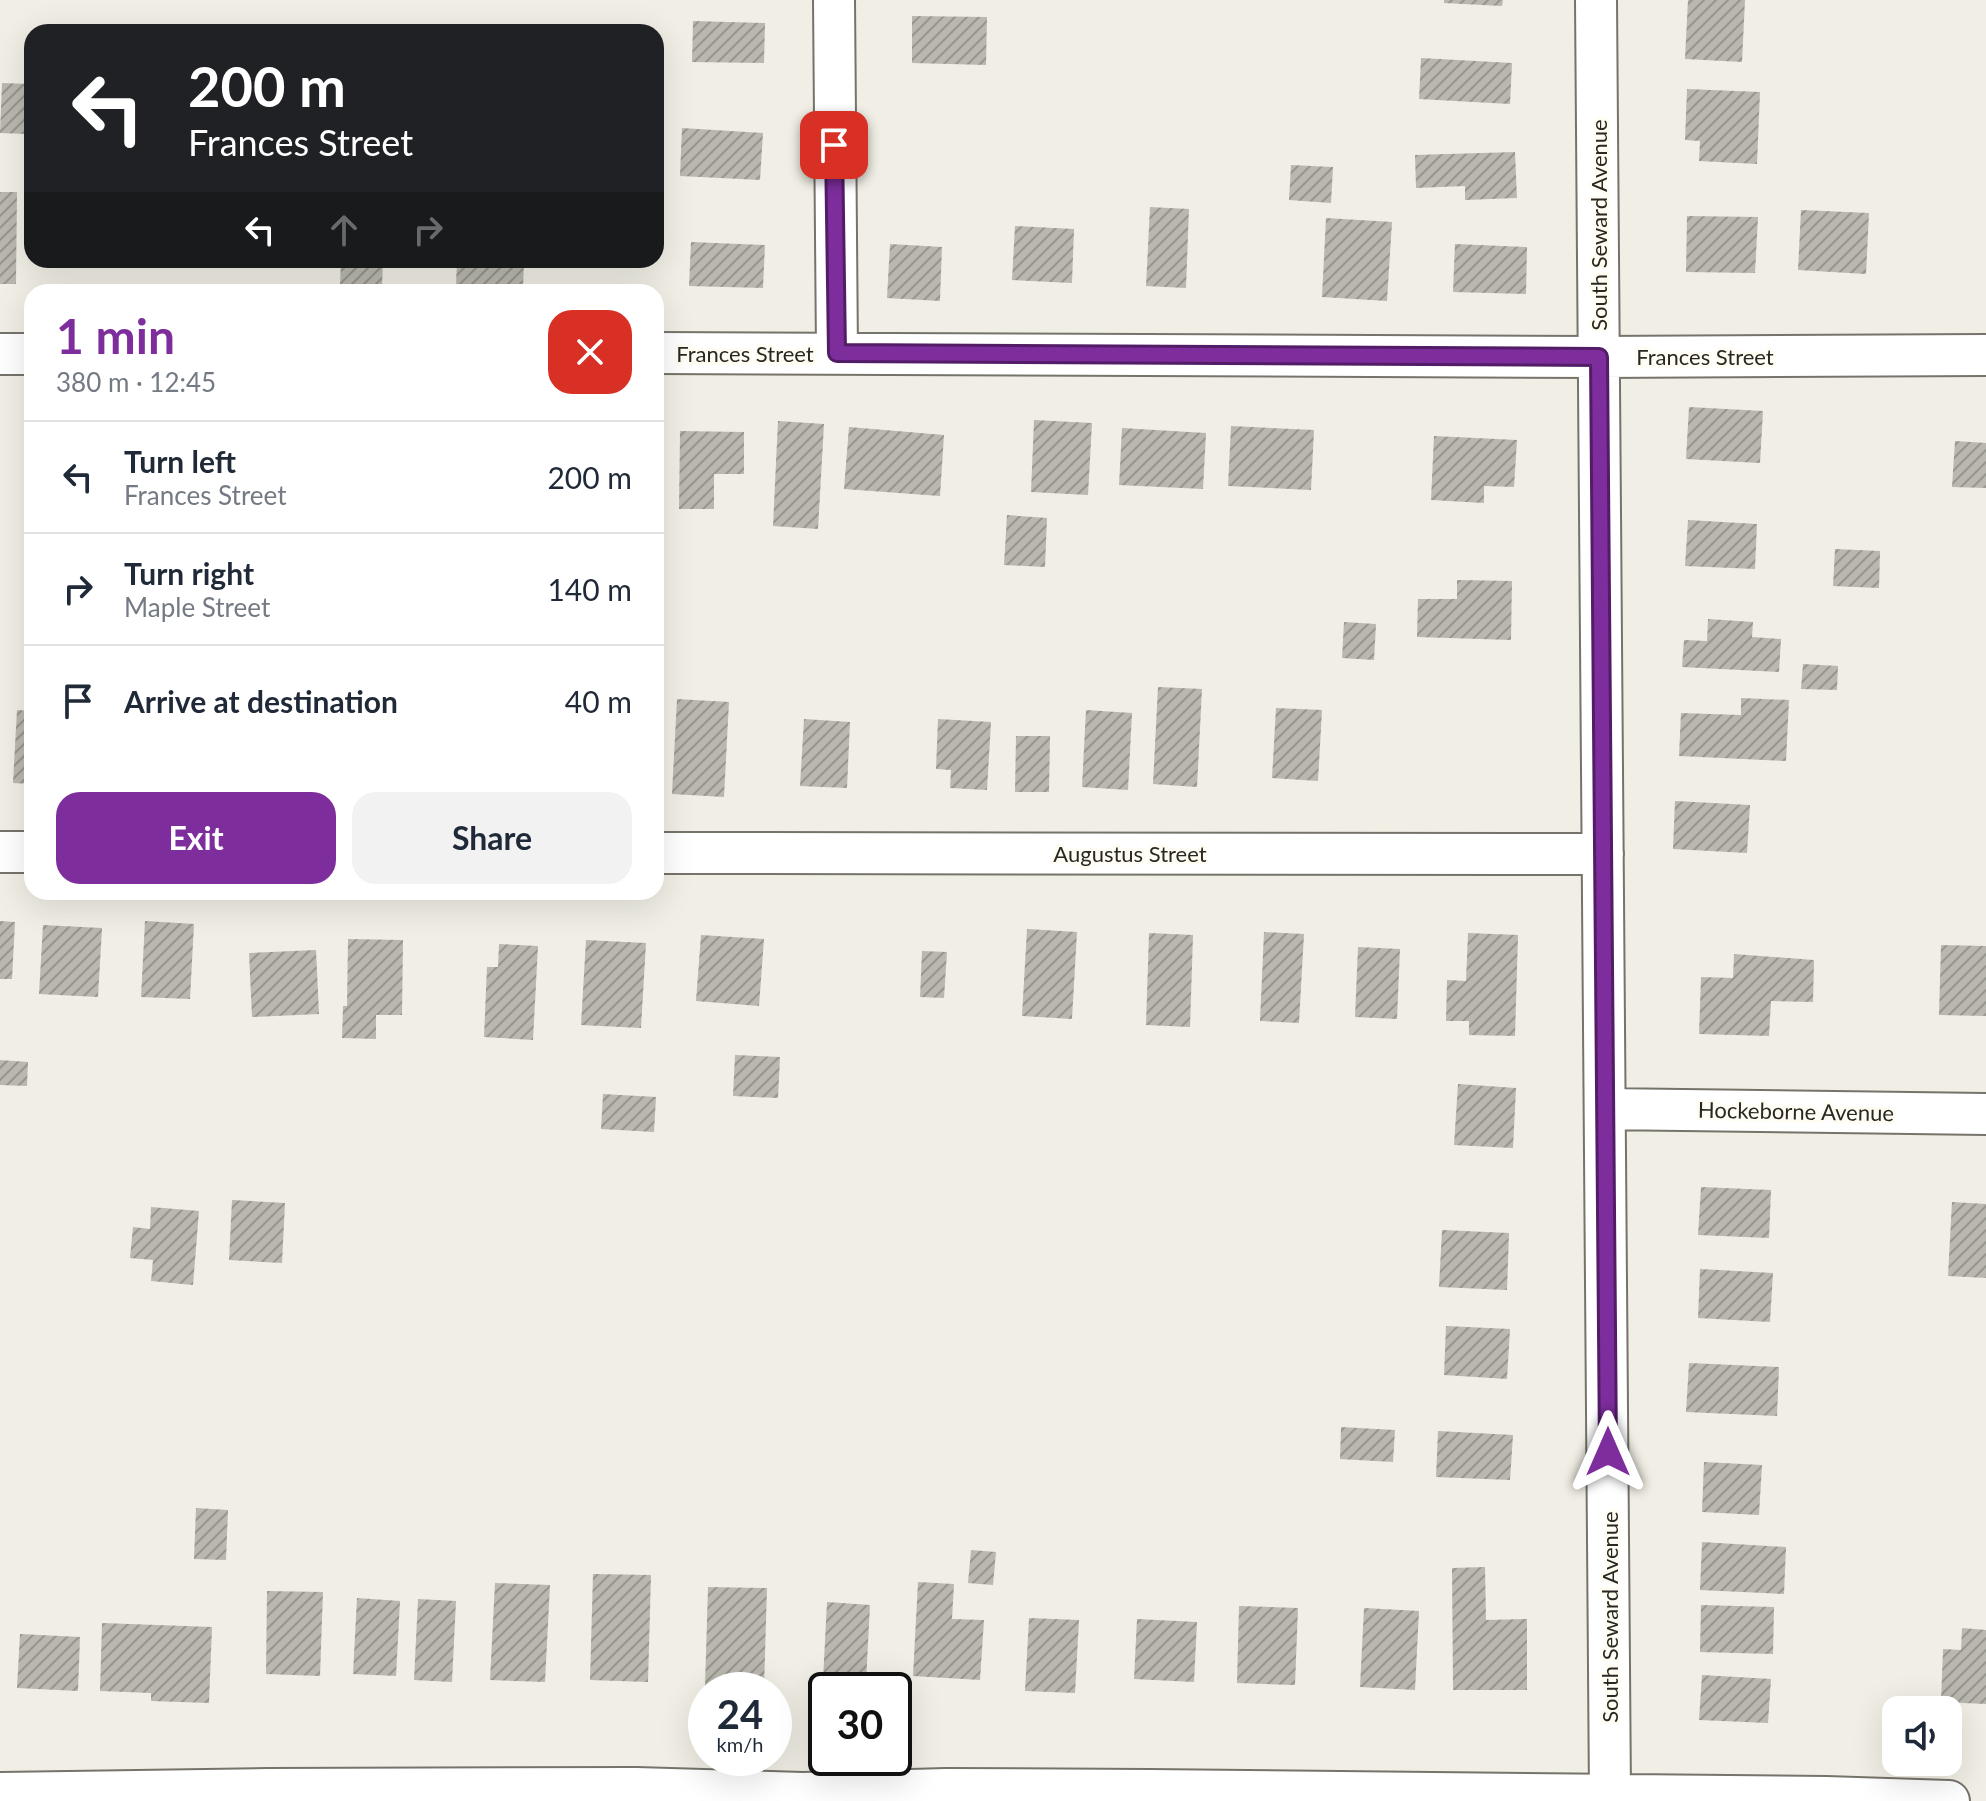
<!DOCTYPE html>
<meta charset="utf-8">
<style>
body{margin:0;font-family:Lato,sans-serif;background:#f2f2f3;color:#1f2937;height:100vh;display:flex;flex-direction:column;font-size:30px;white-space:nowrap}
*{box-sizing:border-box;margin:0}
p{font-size:26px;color:#747a83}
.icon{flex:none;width:44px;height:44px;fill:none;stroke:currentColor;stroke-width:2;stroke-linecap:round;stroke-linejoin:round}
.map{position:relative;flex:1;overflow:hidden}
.sheet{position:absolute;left:24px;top:284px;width:640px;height:616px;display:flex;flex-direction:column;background:#fff;border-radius:24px;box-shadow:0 8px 32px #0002}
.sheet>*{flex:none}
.banner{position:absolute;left:24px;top:24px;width:640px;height:244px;border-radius:24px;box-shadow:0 8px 32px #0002;background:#202124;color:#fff;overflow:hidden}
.fabs{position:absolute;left:1882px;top:1696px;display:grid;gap:16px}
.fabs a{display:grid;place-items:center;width:80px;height:80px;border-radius:16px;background:#fff;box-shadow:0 8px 32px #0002;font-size:40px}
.speed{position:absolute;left:688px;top:1672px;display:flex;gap:16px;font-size:40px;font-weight:700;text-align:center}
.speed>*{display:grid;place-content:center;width:104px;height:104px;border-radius:50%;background:#fff;box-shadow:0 8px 32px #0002;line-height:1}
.speed small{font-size:20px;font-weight:400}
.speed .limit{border:4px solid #111;border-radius:12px;background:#fff;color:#111}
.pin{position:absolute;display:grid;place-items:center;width:68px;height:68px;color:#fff;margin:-34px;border-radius:16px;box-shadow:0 4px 12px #0006}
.me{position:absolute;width:88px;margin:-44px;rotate:0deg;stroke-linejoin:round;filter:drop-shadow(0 0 6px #0008)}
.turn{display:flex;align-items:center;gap:28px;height:168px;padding:0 32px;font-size:36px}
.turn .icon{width:104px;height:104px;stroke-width:2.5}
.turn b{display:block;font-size:56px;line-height:68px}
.lanes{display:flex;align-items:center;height:76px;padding:0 32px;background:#0003;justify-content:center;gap:40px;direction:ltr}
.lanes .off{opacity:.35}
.round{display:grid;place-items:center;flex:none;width:84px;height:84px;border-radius:24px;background:#f2f2f3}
.summary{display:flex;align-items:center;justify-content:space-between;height:136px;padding:0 32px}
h1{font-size:48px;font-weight:700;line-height:60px;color:#7e2d9d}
.button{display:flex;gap:16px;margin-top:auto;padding:16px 32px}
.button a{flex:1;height:92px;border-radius:24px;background:#7e2d9d;color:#fff;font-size:32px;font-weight:700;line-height:92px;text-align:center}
.button a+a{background:#f2f2f3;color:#1f2937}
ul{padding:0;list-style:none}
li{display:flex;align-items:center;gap:24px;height:112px;padding:0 32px;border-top:2px solid #e0e1e3}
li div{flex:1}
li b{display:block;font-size:30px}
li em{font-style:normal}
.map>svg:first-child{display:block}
.building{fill:url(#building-hatch)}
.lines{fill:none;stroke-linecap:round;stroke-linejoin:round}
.street-casing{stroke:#75736a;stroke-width:44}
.street{stroke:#fff;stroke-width:40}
.route-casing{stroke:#521d66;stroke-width:20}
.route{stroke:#7e2d9d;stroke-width:14}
.labels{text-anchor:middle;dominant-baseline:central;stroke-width:6;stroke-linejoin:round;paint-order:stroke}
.street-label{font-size:22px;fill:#282723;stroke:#fffdf2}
</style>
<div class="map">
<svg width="1986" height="1801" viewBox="0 0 1986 1801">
<defs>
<pattern id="building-hatch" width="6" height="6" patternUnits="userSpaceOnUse" patternTransform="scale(2)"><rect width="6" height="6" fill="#bab8ae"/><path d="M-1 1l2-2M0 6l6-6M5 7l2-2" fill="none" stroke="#97968d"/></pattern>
</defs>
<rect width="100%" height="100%" fill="#f1efe5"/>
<path class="building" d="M1444,0H1503L1502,6L1444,3Z
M1688,0H1745L1742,62L1685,59Z
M912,16L987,17L986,65L912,63Z
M693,21L765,23L764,63L692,62Z
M1421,58L1512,63L1510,104L1419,99Z
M2,83L29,84L26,134L0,133Z
M1687,89L1760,92L1757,164L1699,161L1700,141L1685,140Z
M682,128L763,133L760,180L680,176Z
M1515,152L1517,198L1465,200V186L1416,188L1415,155Z
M1291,165L1333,167L1331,203L1289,200Z
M0,192H17L16,284H0Z
M1150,207L1189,209L1186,288L1146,286Z
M1801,210L1869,213L1866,274L1798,270Z
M1687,216L1758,217L1755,273L1686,272Z
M1326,218L1392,222L1387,301L1322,297Z
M1015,226L1074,229L1072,283L1012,280Z
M691,242L765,245L763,288L689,286Z
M890,244L942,247L940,301L887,298Z
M1455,244L1527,247L1526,294L1453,292Z
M255,260H315V266L255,262Z
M341,260H383L382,287L340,285Z
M457,260H524L523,289L456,286Z
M1689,407L1763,411L1760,463L1686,459Z
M1034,420L1092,423L1088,495L1031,492Z
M778,421L824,424L818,529L773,526Z
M1231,426L1314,430L1311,490L1228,486Z
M849,427L944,435L940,496L844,489Z
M1122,428L1206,433L1203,489L1119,485Z
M680,431L744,432V474H714V509H679Z
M1434,436L1517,440L1514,487L1484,486V503L1431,500Z
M1955,441L1986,443V488L1952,487Z
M1007,515L1047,518L1045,567L1004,565Z
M1688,520L1757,524L1755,569L1685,566Z
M1835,549L1880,551L1879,588L1833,586Z
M1457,580L1512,581L1511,640L1417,637L1418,599H1457Z
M1708,619L1753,622L1752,637L1781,639L1779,672L1682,667L1684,640L1707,641Z
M1344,622L1376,624L1374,660L1342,658Z
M1803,664L1838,666L1837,690L1801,689Z
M1158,687L1202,689L1197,787L1153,784Z
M1741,698L1789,700L1786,761L1679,756L1681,713L1741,715Z
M677,699L729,702L724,797L672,794Z
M1276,708L1322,710L1318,781L1272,778Z
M17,710L32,711V784L13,783Z
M1086,710L1132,713L1128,790L1082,787Z
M804,719L850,722L847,788L800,786Z
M938,719L991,722L987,790L950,788L951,770L936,769Z
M1016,736H1050L1049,792H1015Z
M1675,801L1750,805L1747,853L1673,849Z
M0,921L15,922L12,979H0Z
M145,921L194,924L190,999L141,997Z
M43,925L102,928L98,997L39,994Z
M1027,929L1077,932L1072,1019L1022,1016Z
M1264,932L1304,934L1299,1023L1260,1021Z
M1149,933L1193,935L1190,1027L1146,1025Z
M1468,933L1518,935L1515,1036L1469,1035V1021H1446L1447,980L1466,981Z
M701,935L764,939L759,1006L696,1001Z
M348,939L403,940L402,1015H376V1039L342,1038L343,1006H347Z
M586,940L646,943L641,1028L581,1025Z
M499,944L538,946L533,1040L484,1037L487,967H498Z
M1941,945L1986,946V1016L1939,1015Z
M1358,947L1400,949L1397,1019L1355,1017Z
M316,950L319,1014L252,1017L249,953Z
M922,951L947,952L944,998L920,997Z
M1734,954L1814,960L1813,1002L1771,1001L1769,1036L1699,1034L1701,977L1733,978Z
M735,1055L780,1057L778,1098L733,1096Z
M0,1060L28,1062L27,1086L0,1085Z
M1458,1084L1516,1088L1513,1148L1454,1145Z
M603,1094L656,1097L654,1132L601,1129Z
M1701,1187L1771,1190L1769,1238L1698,1235Z
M232,1200L285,1203L282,1263L229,1260Z
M1952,1202L1986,1204V1278L1948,1276Z
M151,1207L199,1211L193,1285L151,1281L153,1260L130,1258L133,1227L150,1229Z
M1442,1230L1509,1233L1507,1290L1439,1287Z
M1700,1269L1773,1273L1770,1322L1698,1318Z
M1446,1326L1510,1329L1507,1379L1444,1375Z
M1689,1363L1779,1367L1777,1416L1686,1412Z
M1341,1427L1395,1430L1393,1462L1340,1459Z
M1438,1431L1513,1435L1510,1480L1436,1477Z
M1704,1462L1762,1465L1759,1515L1702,1512Z
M196,1508L228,1510L226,1560L194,1559Z
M1702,1542L1786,1547L1784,1594L1700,1590Z
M971,1550L996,1552L993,1585L968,1583Z
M1485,1567L1486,1620L1527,1619V1690H1453L1452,1568Z
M593,1574L651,1575L648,1682L590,1680Z
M918,1582L954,1584L952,1619L984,1620L980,1680L913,1676Z
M495,1583L550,1585L545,1682L490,1680Z
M708,1587L767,1588L764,1688L705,1687Z
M267,1591L323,1592L320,1676L266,1674Z
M357,1598L400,1601L396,1676L353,1674Z
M418,1599L456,1601L452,1682L414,1680Z
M827,1602L870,1605L866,1682L823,1680Z
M1701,1605L1774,1607L1773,1654L1700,1652Z
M1239,1606L1298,1608L1295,1685L1237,1683Z
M1364,1608L1419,1611L1415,1690L1360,1687Z
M1029,1618L1079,1620L1075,1693L1025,1691Z
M1137,1619L1197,1622L1194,1682L1134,1679Z
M102,1623L212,1627L209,1703L151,1701V1693L100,1691Z
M1962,1628L1986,1630V1704L1941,1702L1943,1649L1961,1650Z
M20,1634L80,1637L78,1691L17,1688Z
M1702,1675L1771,1679L1768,1723L1699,1720Z"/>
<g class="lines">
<defs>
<path id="street" d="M834,0L837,353
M1596,0L1610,1795
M656,353L1599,357L1986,355
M0,354H32
M0,852H32
M656,853L1603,854
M1605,1109L1986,1114
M0,1793L268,1789L636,1788L803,1793L946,1789L1149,1790L1826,1797L1949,1801"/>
</defs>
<use href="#street" class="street-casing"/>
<use href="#street" class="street"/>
</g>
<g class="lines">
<defs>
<path id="route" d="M834,145L837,353L1599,357L1608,1452"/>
</defs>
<use href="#route" class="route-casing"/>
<use href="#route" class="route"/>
</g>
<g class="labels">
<g class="street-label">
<text transform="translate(1598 225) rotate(-90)">South Seward Avenue</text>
<text x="745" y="353">Frances Street</text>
<text x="1705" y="356">Frances Street</text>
<text x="1130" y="853">Augustus Street</text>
<text transform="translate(1796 1111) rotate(1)">Hockeborne Avenue</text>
<text transform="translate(1609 1617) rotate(-90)">South Seward Avenue</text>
</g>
</g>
</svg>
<div class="fabs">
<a><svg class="icon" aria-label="sound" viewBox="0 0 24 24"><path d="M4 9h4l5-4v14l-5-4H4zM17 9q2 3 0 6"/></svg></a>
</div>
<div class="speed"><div>24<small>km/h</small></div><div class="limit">30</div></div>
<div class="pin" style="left:834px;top:145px;background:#d93025"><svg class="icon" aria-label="arrive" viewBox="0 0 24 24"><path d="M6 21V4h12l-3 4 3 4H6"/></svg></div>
<svg class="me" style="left:1608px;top:1452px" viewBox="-20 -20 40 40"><path d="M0-17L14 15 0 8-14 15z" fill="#7e2d9d" stroke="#fff" stroke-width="4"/></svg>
<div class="banner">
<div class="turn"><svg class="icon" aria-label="left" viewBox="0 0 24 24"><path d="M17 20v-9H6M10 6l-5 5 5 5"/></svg><div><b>200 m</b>Frances Street</div></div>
<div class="lanes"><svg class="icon" aria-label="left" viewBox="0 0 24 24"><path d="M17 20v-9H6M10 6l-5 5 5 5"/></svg><svg class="icon off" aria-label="ahead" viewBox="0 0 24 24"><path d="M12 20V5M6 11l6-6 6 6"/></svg><svg class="icon off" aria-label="right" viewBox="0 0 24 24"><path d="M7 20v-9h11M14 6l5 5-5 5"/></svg></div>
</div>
<section class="sheet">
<div class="summary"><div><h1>1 min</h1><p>380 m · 12:45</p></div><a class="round" style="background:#d93025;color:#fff"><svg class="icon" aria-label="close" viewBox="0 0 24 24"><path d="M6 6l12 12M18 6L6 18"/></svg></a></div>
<ul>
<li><svg class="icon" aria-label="left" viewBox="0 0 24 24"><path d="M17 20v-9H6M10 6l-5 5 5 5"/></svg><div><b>Turn left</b><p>Frances Street</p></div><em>200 m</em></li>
<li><svg class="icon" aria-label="right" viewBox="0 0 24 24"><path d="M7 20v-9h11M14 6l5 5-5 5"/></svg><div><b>Turn right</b><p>Maple Street</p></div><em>140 m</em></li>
<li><svg class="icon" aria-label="arrive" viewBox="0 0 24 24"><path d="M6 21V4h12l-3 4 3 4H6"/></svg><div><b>Arrive at destination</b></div><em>40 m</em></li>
</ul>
<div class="button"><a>Exit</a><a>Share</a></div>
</section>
</div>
